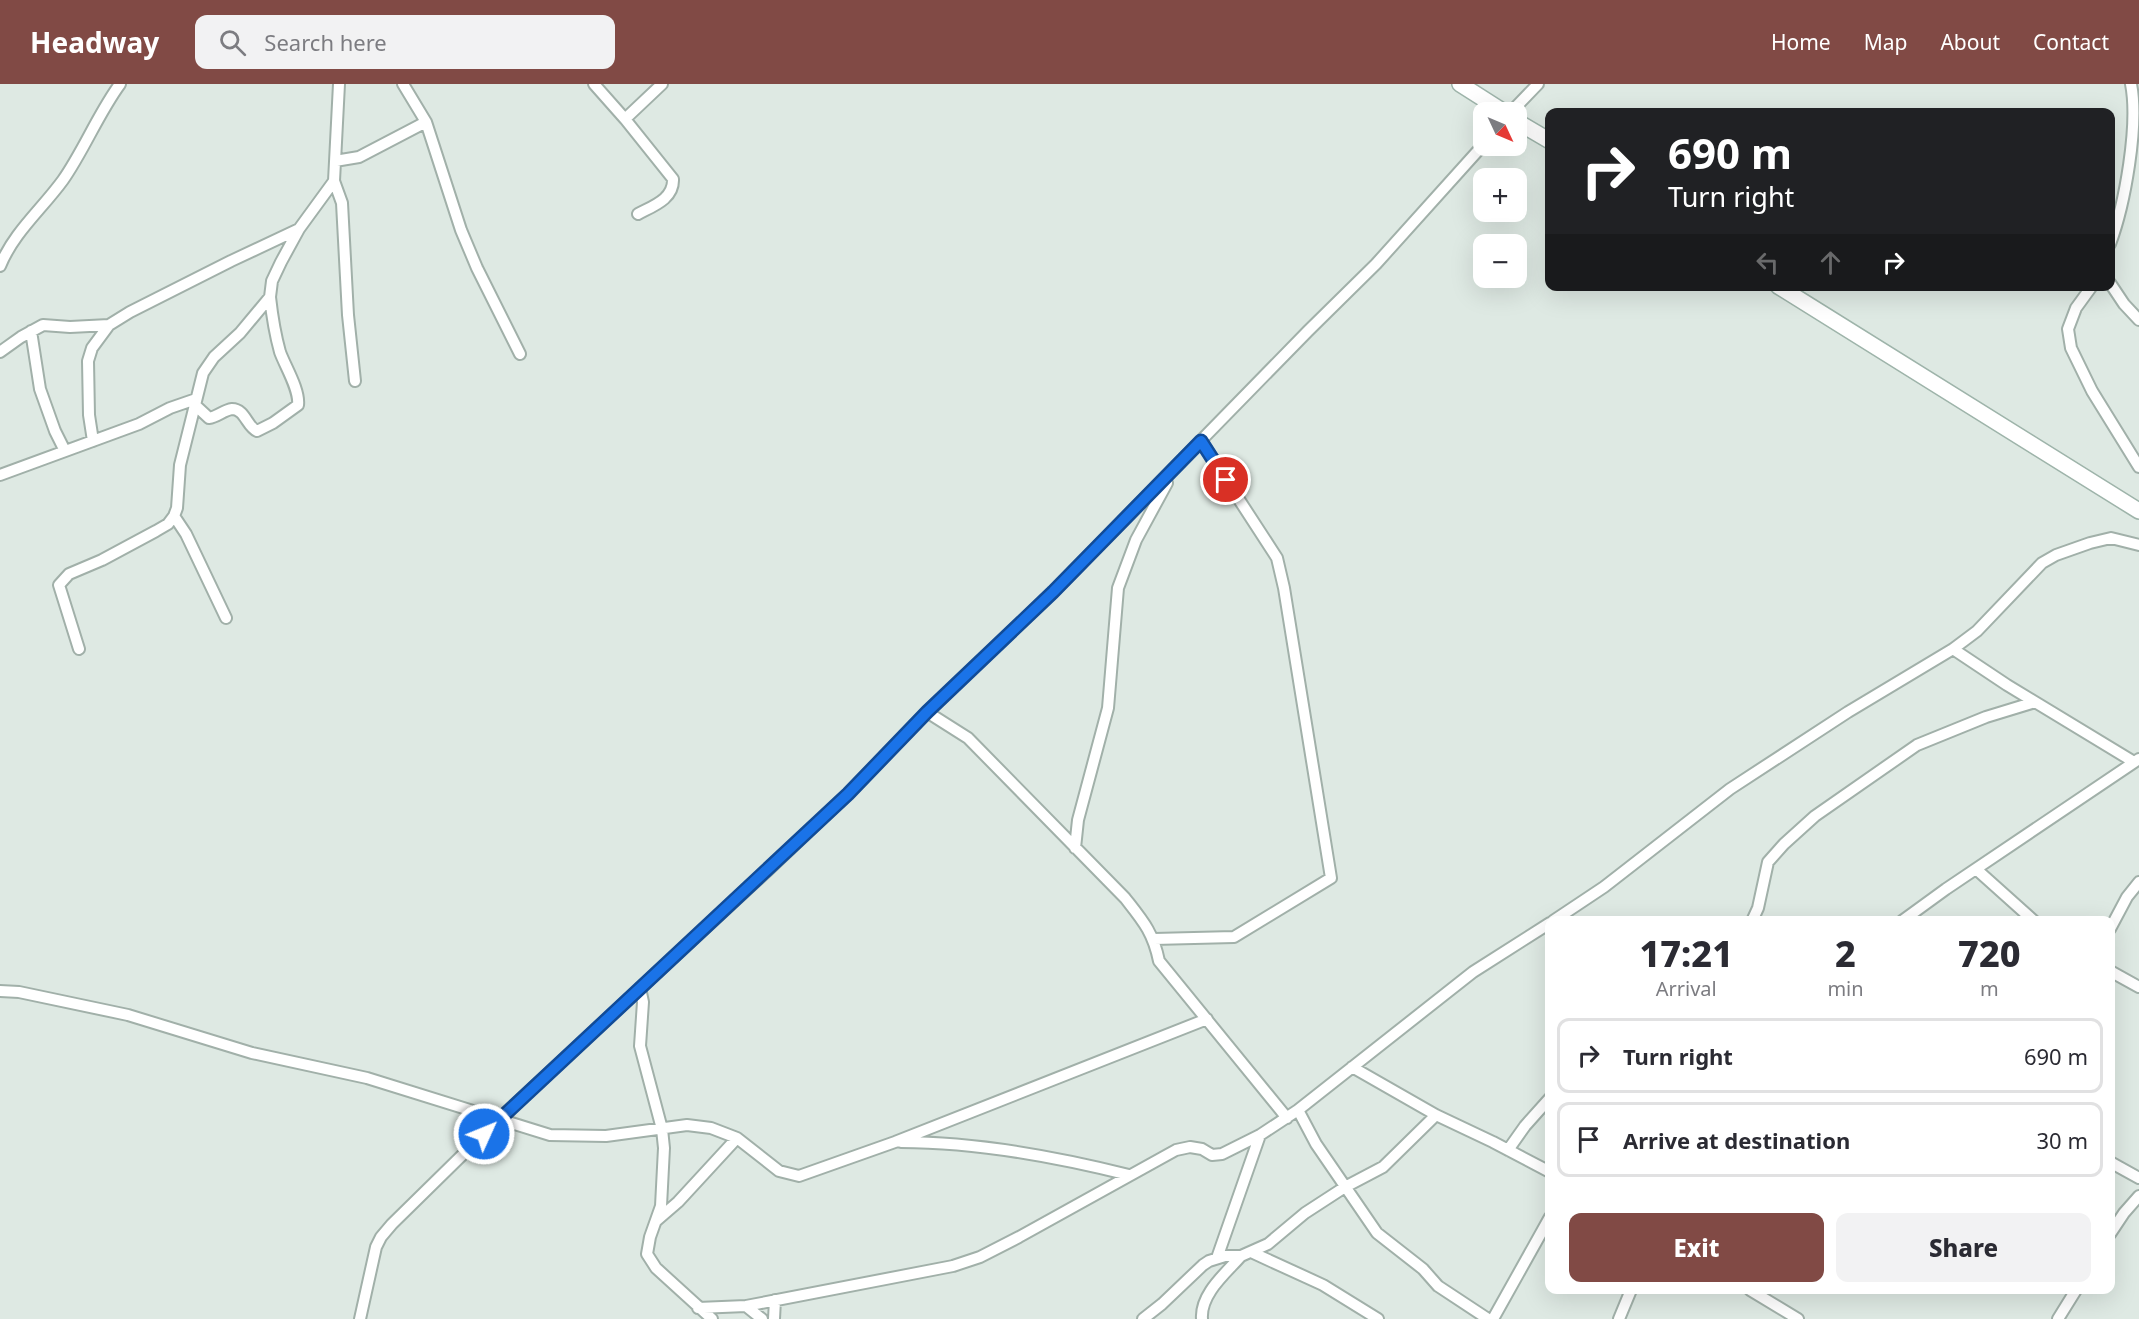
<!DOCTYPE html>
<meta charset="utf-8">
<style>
body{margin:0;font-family:"Noto Sans",sans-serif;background:#f2f2f3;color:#2b2b33;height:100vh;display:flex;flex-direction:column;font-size:22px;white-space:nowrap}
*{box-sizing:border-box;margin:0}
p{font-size:20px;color:#7c7c81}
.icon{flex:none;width:33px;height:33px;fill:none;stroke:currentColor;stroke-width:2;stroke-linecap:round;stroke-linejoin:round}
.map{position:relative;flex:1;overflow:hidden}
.panel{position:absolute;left:1545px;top:832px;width:570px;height:378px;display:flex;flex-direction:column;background:#fff;border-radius:12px;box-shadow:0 6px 24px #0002}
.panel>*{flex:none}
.hud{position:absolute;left:1545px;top:24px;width:570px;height:183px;border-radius:12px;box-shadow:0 6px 24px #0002;background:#202124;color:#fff;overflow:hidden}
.needle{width:39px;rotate:134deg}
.tools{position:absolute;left:1473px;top:18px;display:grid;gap:12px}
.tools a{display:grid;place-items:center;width:54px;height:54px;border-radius:12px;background:#fff;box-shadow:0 6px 24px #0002;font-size:30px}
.pin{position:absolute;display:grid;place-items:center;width:51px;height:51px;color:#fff;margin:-26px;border:3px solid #fff;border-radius:50%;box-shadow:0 2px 6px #0007}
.me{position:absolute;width:66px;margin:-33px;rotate:46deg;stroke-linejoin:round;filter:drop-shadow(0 0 4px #0008)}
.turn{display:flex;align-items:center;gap:21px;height:126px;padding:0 24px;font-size:27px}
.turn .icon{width:78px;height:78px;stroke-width:2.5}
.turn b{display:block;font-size:42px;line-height:51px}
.lanes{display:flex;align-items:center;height:57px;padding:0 24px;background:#0003;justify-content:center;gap:30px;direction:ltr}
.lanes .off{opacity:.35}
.eta{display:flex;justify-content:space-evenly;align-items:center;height:102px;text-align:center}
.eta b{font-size:36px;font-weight:800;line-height:42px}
.cta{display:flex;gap:12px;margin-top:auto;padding:12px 24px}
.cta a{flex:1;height:69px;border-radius:12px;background:#814a45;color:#fff;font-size:24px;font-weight:800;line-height:69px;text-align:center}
.cta a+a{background:#f2f2f3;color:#2b2b33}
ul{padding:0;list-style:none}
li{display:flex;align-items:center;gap:18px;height:75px;margin:0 12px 9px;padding:0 12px;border:3px solid #e1e1e2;border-radius:12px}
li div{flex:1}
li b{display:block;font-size:22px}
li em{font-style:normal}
header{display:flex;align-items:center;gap:36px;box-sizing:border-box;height:84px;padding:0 30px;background:#814a45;color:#fff}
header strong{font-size:28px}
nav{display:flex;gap:33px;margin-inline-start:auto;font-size:21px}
.search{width:420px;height:54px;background:#f2f2f3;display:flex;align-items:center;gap:15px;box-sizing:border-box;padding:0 21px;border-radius:12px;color:#7c7c81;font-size:22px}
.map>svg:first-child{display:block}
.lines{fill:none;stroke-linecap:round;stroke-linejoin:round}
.street-casing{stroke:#a1b0a9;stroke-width:14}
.secondary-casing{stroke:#9eb4aa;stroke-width:18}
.street{stroke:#fff;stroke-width:10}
.secondary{stroke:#fff;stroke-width:15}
.route-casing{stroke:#114b97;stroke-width:15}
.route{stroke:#1a73e8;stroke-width:10}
</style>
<header>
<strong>Headway</strong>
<div class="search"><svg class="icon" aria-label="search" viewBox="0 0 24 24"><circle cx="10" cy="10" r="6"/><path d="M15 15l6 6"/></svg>Search here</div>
<nav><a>Home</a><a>Map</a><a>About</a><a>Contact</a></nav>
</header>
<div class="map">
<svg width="2139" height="1235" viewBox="0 0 2139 1235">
<rect width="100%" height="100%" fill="#dee9e3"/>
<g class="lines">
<defs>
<path id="street" d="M403,0L426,38L461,146L477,184L520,270
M594,0L625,35L673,95C674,115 653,122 638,130
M1511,28L1538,0
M625,35L662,0
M335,77L359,73L426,38
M334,97L342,119L348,231L355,297
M2110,160C2125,120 2139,41 2131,0
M0,182C14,148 42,125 63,96C84,66 98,30 120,0
M2110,199L2124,220L2139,236
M2092,202L2076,224L2068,245L2071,264L2092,307L2139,383
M31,247L40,305L55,347L65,367
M0,268L21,253L43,241L70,243L109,241
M195,321L209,334C217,333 224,326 232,325C245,325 247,343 257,347L273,339L298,321C300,306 285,282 280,268C275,250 272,231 270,213
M93,357L89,331L88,277L92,264L109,241L130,228L231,177L299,145
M0,391L139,340L170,324L196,315
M174,432L186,450L226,534
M79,565L59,501L69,490L102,476L156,447L168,440L174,432L177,424L180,381L203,289L214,273L240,249L270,213L272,197L281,178L299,145L334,97L339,0
M1953,565L2007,601L2134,678
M927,628L968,654L1125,814C1143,837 1153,848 1159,877L1287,1034
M1075,764L1078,736L1108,624L1118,504L1136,456L1167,399
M1976,785L2034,837
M1553,837L1604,803L1730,705L1848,628L1953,565L1977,547L2042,479L2056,471L2090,459L2111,454L2139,461
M1752,837L1758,824L1768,778L1784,760L1815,732L1917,661L1986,633L2035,618
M1902,837L1946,805L2139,675
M2110,845L2127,813L2139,798
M1154,855L1234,853L1331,794L1284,504L1277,474L1201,357
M2110,887L2139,903
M640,904L643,918L640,962L662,1045L664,1064L661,1122L650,1153L647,1170L656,1184L712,1235
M0,907L19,908L128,931L252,969L367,994L550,1051L606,1052L687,1041L711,1044L737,1054L779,1087L799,1092L895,1058L1207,935
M1352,983L1436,1031L1493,1058L1550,1088
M1298,1026L1316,1060L1377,1149L1423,1185L1438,1202L1488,1235
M901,1058C974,1058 1057,1073 1129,1091
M1508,1066L1525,1042L1550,1014
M2110,1078L2139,1094
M656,1137L678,1118L737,1054
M2110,1150L2124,1129L2139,1112
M1251,1168L1323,1201L1378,1235
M1217,1174L1260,1051
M1750,1206L1798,1235
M746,1222L762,1235
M698,1224L746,1222L953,1182L980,1173L1019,1153L1176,1066L1190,1063L1202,1065L1212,1071L1222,1070L1260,1051L1298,1026L1473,888L1550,839
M360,1235L376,1163L381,1153L392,1140L499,1035L767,787L848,710L927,628L1053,508L1308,247L1376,180L1484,60
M774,1235L775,1216
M1143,1235L1162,1220L1203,1181L1209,1177L1225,1172H1241L1268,1160L1305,1129L1345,1103L1383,1083L1436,1031
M1202,1235C1200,1210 1226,1189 1241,1172
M1493,1235L1550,1133
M1619,1235L1631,1206
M2058,1235L2076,1206"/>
<path id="secondary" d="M1460,0L1504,28
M1516,37L1550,57
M1778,202L2139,427"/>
</defs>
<use href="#street" class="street-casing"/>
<use href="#secondary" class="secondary-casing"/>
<use href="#street" class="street"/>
<use href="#secondary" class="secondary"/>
</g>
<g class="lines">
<defs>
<path id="route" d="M484,1050L848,710L927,628L1053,508L1201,357L1226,396"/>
</defs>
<use href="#route" class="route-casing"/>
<use href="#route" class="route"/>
</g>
</svg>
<div class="tools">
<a><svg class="needle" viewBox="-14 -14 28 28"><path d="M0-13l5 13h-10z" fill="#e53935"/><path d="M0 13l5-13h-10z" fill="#7c7c81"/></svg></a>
<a>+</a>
<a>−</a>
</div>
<div class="pin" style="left:1226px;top:396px;background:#d93025"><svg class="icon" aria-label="arrive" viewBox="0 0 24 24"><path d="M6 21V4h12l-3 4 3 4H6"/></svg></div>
<svg class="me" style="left:484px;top:1050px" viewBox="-20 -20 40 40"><circle r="17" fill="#1a73e8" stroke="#fff" stroke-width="3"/><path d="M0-11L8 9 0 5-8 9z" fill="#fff"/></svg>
<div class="hud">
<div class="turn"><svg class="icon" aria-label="right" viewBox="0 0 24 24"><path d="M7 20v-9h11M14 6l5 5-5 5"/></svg><div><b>690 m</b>Turn right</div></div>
<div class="lanes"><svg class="icon off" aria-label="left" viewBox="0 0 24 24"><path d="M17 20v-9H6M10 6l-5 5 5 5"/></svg><svg class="icon off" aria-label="ahead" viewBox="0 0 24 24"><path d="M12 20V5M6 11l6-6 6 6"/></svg><svg class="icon" aria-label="right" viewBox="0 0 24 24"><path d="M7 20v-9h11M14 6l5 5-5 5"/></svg></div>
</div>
<section class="panel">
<div class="eta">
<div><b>17:21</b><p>Arrival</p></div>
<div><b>2</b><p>min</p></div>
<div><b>720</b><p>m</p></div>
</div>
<ul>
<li><svg class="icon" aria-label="right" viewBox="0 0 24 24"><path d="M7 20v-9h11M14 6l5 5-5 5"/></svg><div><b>Turn right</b></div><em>690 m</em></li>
<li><svg class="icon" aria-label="arrive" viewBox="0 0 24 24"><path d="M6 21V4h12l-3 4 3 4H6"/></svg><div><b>Arrive at destination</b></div><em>30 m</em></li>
</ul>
<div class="cta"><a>Exit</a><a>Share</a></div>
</section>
</div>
